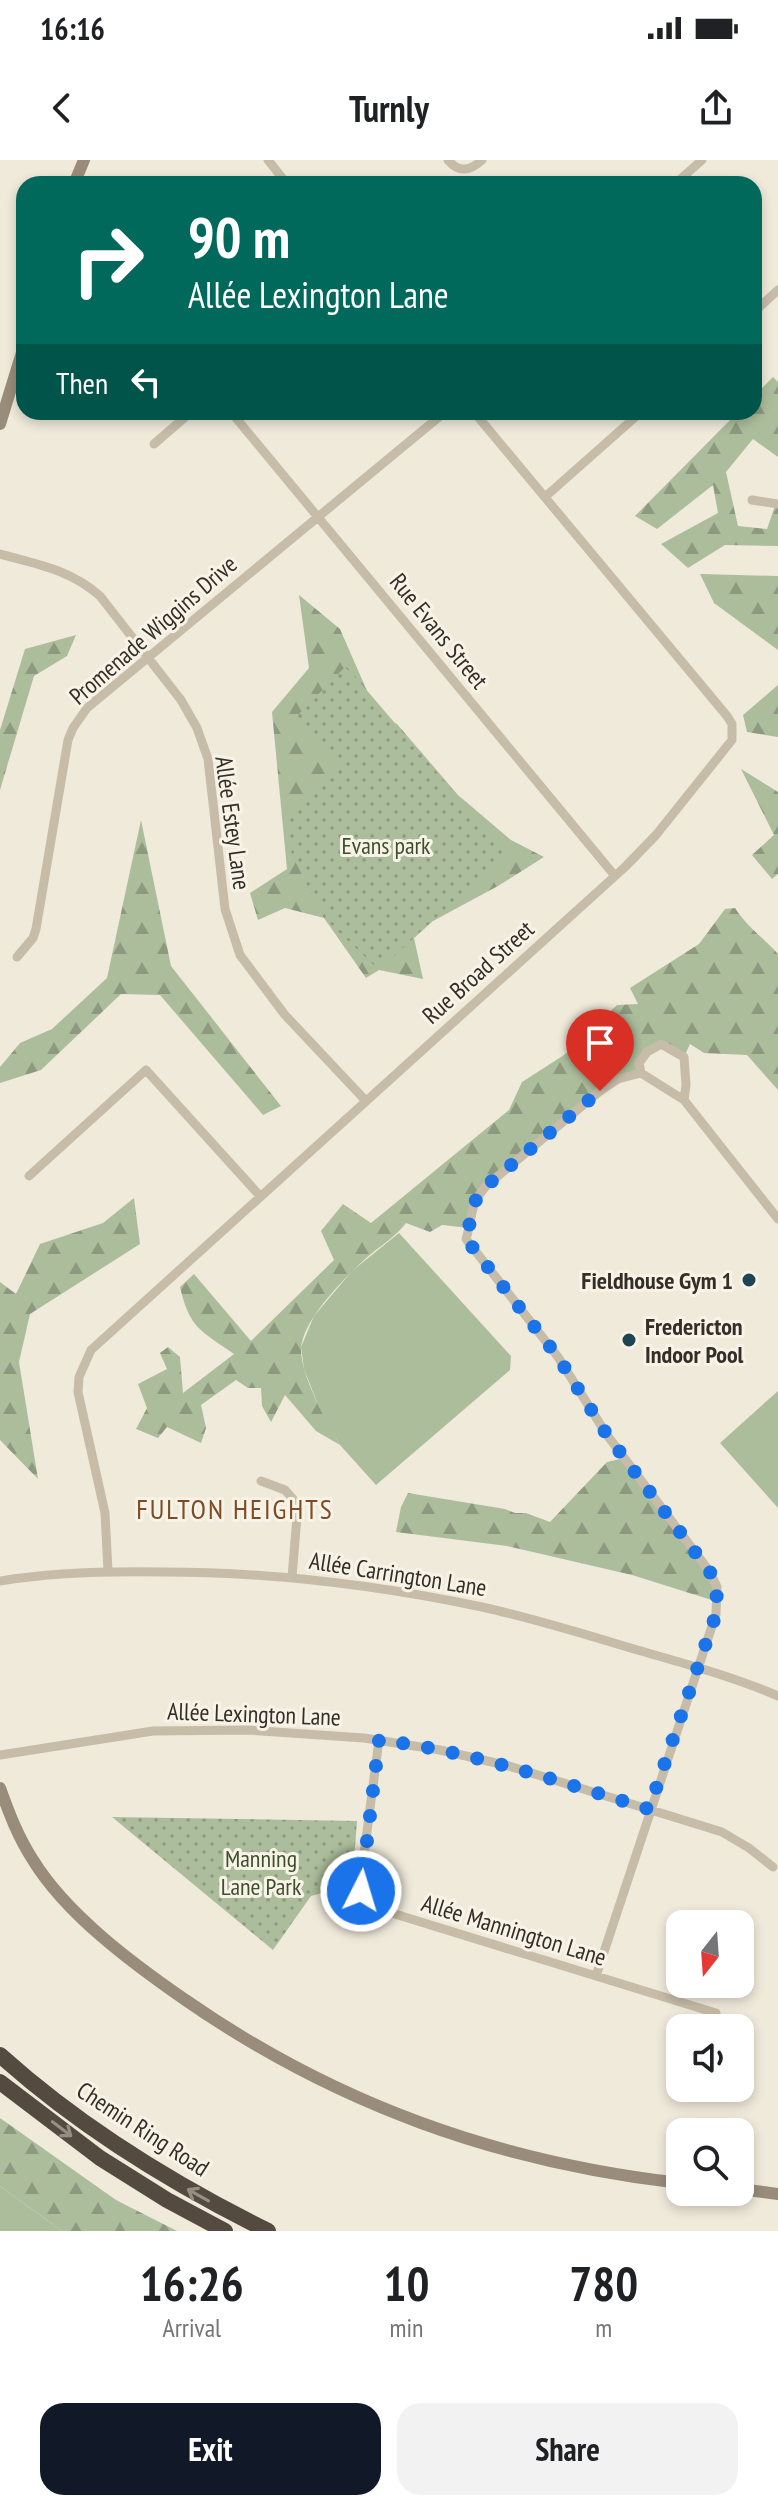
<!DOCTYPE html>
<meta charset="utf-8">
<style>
body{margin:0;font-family:"PT Sans Narrow",sans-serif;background:#f2f2f2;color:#202124;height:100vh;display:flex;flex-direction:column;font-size:30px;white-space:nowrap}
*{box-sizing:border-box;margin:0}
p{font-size:26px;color:#757577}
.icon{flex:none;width:44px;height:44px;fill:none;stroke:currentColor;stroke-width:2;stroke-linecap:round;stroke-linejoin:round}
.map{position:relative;height:2071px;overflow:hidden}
.side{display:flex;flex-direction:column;background:#fff;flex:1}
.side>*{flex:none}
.guide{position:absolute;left:16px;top:16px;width:746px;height:244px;border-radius:24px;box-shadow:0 4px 12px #0003;background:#00695c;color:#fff;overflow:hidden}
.needle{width:52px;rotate:197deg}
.fabs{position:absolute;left:666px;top:1750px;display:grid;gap:16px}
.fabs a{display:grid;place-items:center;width:88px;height:88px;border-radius:16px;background:#fff;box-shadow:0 4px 12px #0003;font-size:40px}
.pin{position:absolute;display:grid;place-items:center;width:68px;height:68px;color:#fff;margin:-82px -34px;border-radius:50% 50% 50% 0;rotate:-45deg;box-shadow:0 0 8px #0007}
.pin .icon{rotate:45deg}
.me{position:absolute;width:88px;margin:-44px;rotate:5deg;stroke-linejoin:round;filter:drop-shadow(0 0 6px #0008)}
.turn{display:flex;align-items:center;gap:28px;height:168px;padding:0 40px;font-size:36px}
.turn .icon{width:104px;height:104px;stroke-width:2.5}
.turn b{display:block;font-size:56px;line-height:68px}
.then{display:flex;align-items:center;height:76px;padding:0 40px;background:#0003;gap:16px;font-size:30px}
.eta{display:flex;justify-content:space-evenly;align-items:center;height:136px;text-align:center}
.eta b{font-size:48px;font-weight:700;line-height:56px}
.action{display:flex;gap:16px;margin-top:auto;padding:16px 40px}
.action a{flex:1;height:92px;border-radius:24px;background:#111827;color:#fff;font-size:32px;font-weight:700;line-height:92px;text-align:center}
.action a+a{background:#f2f2f2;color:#202124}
.status{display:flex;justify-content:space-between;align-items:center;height:56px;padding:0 40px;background:#fff;direction:ltr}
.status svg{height:22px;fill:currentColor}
header{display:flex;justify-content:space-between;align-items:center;height:104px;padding:0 40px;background:#fff;font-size:36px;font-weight:700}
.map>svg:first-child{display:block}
.grass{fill:#acbd9c}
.forest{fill:url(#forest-firs)}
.park{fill:url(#park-dots)}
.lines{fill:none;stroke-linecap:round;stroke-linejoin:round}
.street{stroke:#c7bca8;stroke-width:9}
.secondary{stroke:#9a8c7a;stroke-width:12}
.highway{stroke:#544a3f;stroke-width:16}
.oneway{stroke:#968e82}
.route{stroke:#1a73e8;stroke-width:14;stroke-dasharray:0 25.2}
.poi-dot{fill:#204552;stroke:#f8f3e7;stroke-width:3}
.labels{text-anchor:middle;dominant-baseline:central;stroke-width:6;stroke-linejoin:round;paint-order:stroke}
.street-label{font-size:24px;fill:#342e28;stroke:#f8f3e7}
.park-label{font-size:24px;fill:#3d502d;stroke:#f8f3e7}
.poi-label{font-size:24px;font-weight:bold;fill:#342e28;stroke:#f8f3e7;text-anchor:end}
.quarter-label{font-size:28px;letter-spacing:2px;fill:#7d4c27;stroke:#f8f3e7}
</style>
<div class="status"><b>16:16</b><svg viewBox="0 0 49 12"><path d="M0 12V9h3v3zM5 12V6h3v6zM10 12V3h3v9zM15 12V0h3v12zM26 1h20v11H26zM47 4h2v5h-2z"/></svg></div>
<header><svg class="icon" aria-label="back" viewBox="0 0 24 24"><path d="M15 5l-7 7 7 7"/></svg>Turnly<svg class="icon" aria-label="share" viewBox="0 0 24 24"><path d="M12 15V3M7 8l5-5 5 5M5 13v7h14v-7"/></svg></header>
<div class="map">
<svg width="778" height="2071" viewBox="0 0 778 2071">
<defs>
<pattern id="forest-firs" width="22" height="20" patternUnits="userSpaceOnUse" patternTransform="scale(2)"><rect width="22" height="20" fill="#acbd9c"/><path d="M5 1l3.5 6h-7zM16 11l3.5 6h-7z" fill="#8d9a7f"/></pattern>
<pattern id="park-dots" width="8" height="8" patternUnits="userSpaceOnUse" patternTransform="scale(2)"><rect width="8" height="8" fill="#acbd9c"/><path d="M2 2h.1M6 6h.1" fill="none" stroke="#8d9a7f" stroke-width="1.8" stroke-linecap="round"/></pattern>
</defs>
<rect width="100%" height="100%" fill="#f0eadb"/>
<path class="grass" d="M399,1073L511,1196L510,1210L376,1325L340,1285L324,1260L304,1209L301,1187L314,1156L352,1111Z
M778,1231V1348L720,1283Z
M0,2026L62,2071H0Z"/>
<path class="forest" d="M773,217L778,222V297L753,279L726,312L738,366L767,369L776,343L778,344V386L725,385L688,408L661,384L718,353L713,325L657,369L635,356L738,252H754V236Z
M700,414L778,416V490L714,443Z
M299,435L340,469L378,556L397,564L458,635L511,680L544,697L498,726L433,761L414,778L423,819L379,810L366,818L324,758L285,748L258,760L250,733L287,709L272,552L309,508Z
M76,475L67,496L34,516L0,630V570L25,489Z
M778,525V577L747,572L743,555Z
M741,609L778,632V714L772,719L752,695L774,675Z
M141,660L171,806L281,946L263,955L160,835L121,834L41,910L0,923V907L20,883L52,869L107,818Z
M735,748C748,768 762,776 778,794V930L747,895L704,893L690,884L684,897L661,884L647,893L641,913L618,919L486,1026L469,1068L442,1065L430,1072L406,1063C395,1078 378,1087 364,1100C344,1119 303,1159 301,1189C300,1213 327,1265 340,1285L316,1271L285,1235L271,1262L262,1246L261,1228H248L236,1220L201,1245L206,1268L201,1283L167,1267L158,1278L136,1269L147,1248L138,1224L167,1209L160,1193L168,1187L180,1197L183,1233L234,1194C200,1170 190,1169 180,1127L194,1114L251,1181L334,1100L321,1071L343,1044L371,1063L509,950L522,922L564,895L617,845L638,844L630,828L699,784L725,749Z
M134,1038L140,1084L30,1154L19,1202L38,1319L0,1280V1122L16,1134L40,1084L103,1063Z
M624,1298L710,1412L718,1442L632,1415L507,1386L396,1372L401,1347L408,1333L505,1349L515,1353H526L550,1362L607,1302Z
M0,1958L116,2040L177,2071H62L0,2026Z"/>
<path class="park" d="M346,506L506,693L379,810L324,758L292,695L287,659L345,605L294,559Z
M112,1657L357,1661L352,1725L311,1736L273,1790Z"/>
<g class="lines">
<path class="street" d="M268,0L287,24
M448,0C459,13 470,11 482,0
M675,24L702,0
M754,152L778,130
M231,252L615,716
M154,284L191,252
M545,337L641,252
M752,340L778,344
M0,394C37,404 71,410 100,436L181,540L197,568L208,599L225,749L240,795L285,855L366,941
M17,797L33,778L36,769L68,580L73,568L87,548L445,252
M641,913L639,903L647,892L661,884L684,897L686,925L684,940
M29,1016L146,910L260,1036
M261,1321L285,1330L298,1345L292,1417
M108,1411L105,1353L78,1232L79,1217L91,1190L625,707L656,675L732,580V564L727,556L474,252
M0,1421C54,1412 108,1411 163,1412C270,1412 377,1425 482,1447C533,1458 584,1474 634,1489C682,1503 732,1516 778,1536
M379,1580L361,1717C361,1735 368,1741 382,1750L716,1853
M0,1595L153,1571L248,1570L364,1578L440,1590L509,1606L722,1672L749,1688L773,1707
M596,1816L716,1454L717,1427L710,1412L607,1275L558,1197L466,1079C473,1056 469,1046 486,1026L600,931L618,919L641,913L684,940L778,1059"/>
<path class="secondary" d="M74,24L84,0
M0,264L24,186
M0,1628C9,1653 18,1677 33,1700C66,1754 132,1803 184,1839C335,1944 497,2002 680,2023
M740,2029L778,2034"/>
<path class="highway" d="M0,1895C80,1967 171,2023 268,2071
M0,1922L100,1998L167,2040L225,2071"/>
</g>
<defs><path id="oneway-shaft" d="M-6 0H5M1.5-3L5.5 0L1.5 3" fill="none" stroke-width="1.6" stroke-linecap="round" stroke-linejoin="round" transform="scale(2)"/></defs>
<g class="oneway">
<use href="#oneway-shaft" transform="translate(62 1969) rotate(37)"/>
<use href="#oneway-shaft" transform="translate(198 2035) rotate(-151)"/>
</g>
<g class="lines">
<path class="route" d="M361,1731L379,1580C471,1591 560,1622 649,1649L716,1454L717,1427L710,1412L607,1275L558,1197L466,1079C473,1056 468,1046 486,1026L600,931"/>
</g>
<g class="poi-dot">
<circle cx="749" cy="1120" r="8"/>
<circle cx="629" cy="1180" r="8"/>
</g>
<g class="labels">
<g class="street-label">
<text transform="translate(153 470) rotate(-41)">Promenade Wiggins Drive</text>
<text transform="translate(439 471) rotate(51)">Rue Evans Street</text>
<text transform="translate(233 663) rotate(82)">Allée Estey Lane</text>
<text transform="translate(478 812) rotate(-42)">Rue Broad Street</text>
<text transform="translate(398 1414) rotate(9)">Allée Carrington Lane</text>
<text transform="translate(254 1554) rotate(2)">Allée Lexington Lane</text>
<text transform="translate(514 1770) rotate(17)">Allée Mannington Lane</text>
<text transform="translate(143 1969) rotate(33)">Chemin Ring Road</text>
</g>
<g class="park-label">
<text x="386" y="685">Evans park</text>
<text x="261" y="1698">Manning<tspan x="261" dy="28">Lane Park</tspan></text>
</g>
<g class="poi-label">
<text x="733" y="1120">Fieldhouse Gym 1</text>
<text x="645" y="1166" text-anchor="start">Fredericton<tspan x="645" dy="28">Indoor Pool</tspan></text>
</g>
<g class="quarter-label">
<text x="235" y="1348">FULTON HEIGHTS</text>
</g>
</g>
</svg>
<div class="fabs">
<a><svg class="needle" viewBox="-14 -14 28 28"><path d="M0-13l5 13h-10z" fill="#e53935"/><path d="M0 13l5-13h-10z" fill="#757577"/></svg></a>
<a><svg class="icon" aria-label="sound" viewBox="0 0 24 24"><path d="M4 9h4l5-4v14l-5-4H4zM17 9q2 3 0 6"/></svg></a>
<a><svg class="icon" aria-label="search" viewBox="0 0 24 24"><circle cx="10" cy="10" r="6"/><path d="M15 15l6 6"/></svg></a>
</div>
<div class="pin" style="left:600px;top:931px;background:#d93025"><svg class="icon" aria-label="arrive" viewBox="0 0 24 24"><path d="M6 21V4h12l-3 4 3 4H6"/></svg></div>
<svg class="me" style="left:361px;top:1731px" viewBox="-20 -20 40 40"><circle r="17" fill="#1a73e8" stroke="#fff" stroke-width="3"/><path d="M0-11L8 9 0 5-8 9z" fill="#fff"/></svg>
<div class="guide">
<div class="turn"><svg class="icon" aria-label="right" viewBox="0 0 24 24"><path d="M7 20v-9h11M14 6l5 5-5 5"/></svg><div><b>90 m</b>Allée Lexington Lane</div></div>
<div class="then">Then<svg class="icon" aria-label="left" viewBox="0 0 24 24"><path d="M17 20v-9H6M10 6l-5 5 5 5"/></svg></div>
</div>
</div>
<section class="side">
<div class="eta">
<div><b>16:26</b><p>Arrival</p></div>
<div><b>10</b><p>min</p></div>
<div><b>780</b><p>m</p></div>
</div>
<div class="action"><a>Exit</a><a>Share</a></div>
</section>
